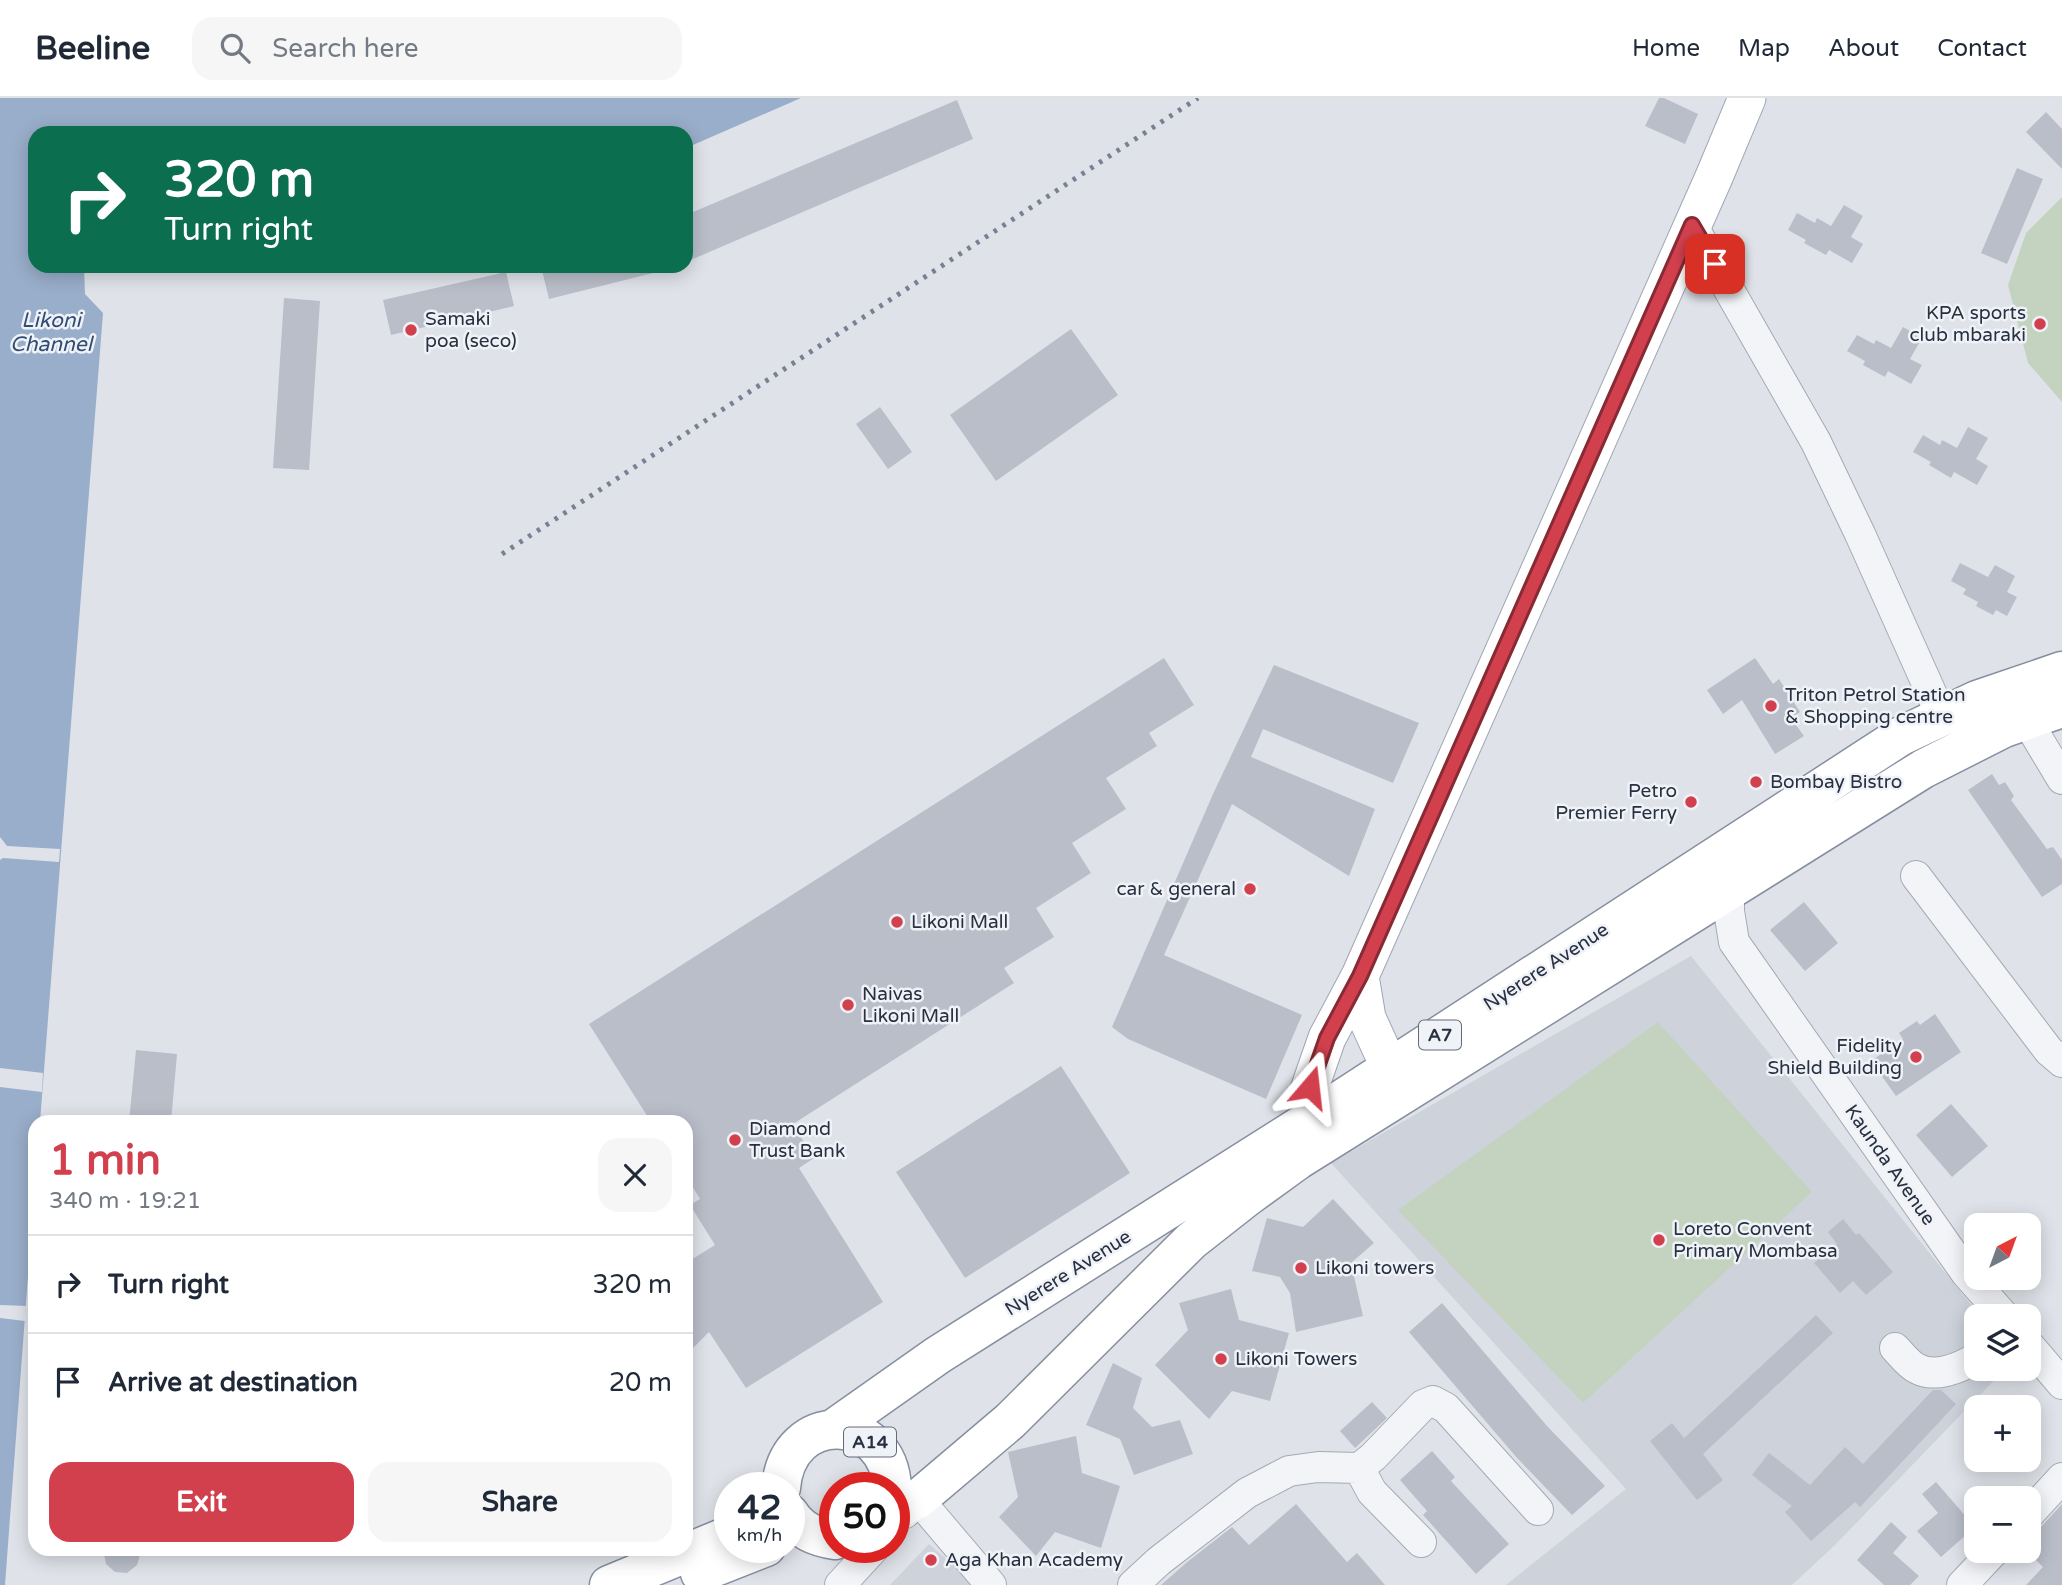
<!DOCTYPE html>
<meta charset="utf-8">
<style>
body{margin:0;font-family:"Varela Round",sans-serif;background:#f6f6f7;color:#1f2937;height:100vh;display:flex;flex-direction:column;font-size:26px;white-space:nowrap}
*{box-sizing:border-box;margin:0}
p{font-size:23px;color:#747a83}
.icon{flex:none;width:38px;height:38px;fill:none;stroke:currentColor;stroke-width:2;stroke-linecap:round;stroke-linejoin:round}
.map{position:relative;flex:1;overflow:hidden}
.sheet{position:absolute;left:28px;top:1017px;width:665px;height:441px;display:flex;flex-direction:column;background:#fff;border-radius:21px;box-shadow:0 4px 18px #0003}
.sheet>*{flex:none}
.hud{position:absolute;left:28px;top:28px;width:665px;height:147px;border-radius:21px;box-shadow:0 4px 18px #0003;background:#0b6e4f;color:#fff;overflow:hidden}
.needle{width:46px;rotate:41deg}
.buttons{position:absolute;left:1964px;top:1115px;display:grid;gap:14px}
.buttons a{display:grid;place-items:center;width:77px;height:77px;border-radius:14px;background:#fff;box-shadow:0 4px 18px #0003;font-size:35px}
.speed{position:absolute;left:714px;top:1374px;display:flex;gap:14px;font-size:35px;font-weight:700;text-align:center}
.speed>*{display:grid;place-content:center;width:91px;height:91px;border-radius:50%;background:#fff;box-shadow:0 4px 18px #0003;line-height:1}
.speed small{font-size:18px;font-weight:400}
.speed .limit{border:10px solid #d22;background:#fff;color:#111}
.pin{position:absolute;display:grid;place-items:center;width:60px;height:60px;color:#fff;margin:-30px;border-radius:14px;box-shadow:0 4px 10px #0006}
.me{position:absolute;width:77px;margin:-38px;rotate:17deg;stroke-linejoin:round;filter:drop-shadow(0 0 5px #0008)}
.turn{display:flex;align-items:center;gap:24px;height:147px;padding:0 21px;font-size:32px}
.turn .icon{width:91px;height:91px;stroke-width:2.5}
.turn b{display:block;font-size:49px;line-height:60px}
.round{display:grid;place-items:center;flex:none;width:74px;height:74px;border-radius:21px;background:#f6f6f7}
.head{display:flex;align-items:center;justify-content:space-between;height:119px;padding:0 21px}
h1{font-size:42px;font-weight:700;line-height:52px;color:#d2404e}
.button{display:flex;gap:14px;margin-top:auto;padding:14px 21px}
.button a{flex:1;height:80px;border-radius:21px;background:#d2404e;color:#fff;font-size:28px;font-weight:700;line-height:80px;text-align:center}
.button a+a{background:#f6f6f7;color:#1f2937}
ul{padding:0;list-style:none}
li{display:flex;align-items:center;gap:21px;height:98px;padding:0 21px;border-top:2px solid #e0e1e3}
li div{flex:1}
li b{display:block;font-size:26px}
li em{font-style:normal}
header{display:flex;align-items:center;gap:42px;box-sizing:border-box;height:98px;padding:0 35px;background:#fff;border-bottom:2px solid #e0e1e3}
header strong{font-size:33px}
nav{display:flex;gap:38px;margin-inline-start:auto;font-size:24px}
.search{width:490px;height:63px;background:#f6f6f7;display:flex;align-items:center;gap:18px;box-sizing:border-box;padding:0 24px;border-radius:21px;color:#747a83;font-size:26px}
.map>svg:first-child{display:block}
.built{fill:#cdd2db}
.green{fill:#c4d3c0}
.water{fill:#99aeca}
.pier{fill:#dfe3e9}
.building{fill:#b9bec9}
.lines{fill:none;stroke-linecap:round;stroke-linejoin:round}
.minor-casing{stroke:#a4aab3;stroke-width:32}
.major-casing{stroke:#9ea6b5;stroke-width:39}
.highway-casing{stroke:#868fa0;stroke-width:41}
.minor{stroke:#f2f4f7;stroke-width:30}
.major{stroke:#fff;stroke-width:37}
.highway{stroke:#fff;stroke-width:38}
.rail{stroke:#788193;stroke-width:5;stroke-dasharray:3.5 7;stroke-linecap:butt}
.route-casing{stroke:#882a33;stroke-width:18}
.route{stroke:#d2404e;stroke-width:12}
.poi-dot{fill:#d2404e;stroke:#eff2f7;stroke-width:2.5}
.labels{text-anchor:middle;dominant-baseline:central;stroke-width:5;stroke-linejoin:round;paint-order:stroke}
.shield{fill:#eff2f7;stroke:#646a78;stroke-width:2}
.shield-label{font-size:18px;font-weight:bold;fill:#283041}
.poi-label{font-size:19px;fill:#283041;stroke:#eff2f7;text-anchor:start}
.street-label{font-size:19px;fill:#283041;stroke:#eff2f7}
.water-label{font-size:21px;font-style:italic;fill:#304c76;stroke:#eff2f7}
</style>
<header>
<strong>Beeline</strong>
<div class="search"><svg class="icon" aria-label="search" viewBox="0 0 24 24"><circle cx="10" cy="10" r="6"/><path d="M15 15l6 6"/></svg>Search here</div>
<nav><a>Home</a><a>Map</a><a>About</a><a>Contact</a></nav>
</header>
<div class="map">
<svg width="2062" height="1487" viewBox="0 0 2062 1487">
<rect width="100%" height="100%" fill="#dfe3e9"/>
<path class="built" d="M1691,858L1980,1218H1976V1270L2005,1271L1835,1447L1792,1487H1506L1626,1391L1331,1065Z
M929,1446L969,1481L974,1487H890Z"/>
<path class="green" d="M2062,99V304L2028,265L2008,187L2026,135Z
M1658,924L1812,1094L1583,1305L1398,1112Z"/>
<path class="water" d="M0,0H801L686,50V35H35V168H84L85,196L103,215L40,1024H35V1084L5,1487H0Z"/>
<path class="pier" d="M0,739L7,748L60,751L59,764L3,760L0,762Z
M0,970L43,975L42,994L0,989Z
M0,1207L26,1208L25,1223L0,1220Z"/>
<path class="building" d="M1659,0H1664L1698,16L1685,46L1645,28Z
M957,2L973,41L686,164V117Z
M2046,14L2062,31V71L2026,34Z
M2017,70L2043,81L2007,166L1981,155Z
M1844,107L1863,118L1851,139L1863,146L1852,165L1829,152L1826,157L1804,145L1806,142L1788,132L1797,115L1815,125L1817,120L1831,128Z
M541,168H656L657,174L549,201Z
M506,174L514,208L391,237L383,202Z
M284,200L320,203L309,372L273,370Z
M1903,229L1922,240L1910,261L1922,267L1911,286L1888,273L1885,279L1863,267L1865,263L1847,253L1857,237L1874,246L1876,242L1891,250Z
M1071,231L1118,297L996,383L950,317Z
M880,309L912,354L888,371L856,326Z
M1968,329L1988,340L1976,361L1988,368L1977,387L1954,374L1951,380L1929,367L1931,364L1913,354L1923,337L1940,347L1942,342L1957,350Z
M1960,465L1988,479L1995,467L2015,478L2007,494L2017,499L2007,518L1996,512L1993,517L1976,508L1978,504L1963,496L1966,491L1951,483Z
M1164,560L1194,607L1149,635L1157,648L1106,680L1126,711L1072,745L1091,775L1036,810L1054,839L1004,870L1014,885L793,1026L814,1060L799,1070L883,1204L746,1290L709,1234L686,1257V1165L715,1147L690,1107L700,1101L686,1078V1024H651L589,926Z
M1755,560L1773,586L1779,581L1800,614L1791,620L1804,638L1775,656L1742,602L1723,616L1707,592Z
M1274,567L1419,625L1393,685L1263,631L1251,659L1375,711L1349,778L1232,706L1164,857L1302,917L1266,1001L1128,941L1112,929L1213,696Z
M1992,676L1999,687L2005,684L2014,698L2011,702L2047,751L2053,749L2062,762V786L2042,799L1968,692Z
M1804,804L1838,845L1805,873L1770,832Z
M1935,916L1961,954L1896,998L1871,963L1903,941L1899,935L1917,923L1920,927Z
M136,952L177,956L171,1024H129Z
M1061,968L1130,1075L965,1180L896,1074Z
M1951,1006L1988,1048L1952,1079L1916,1037Z
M1333,1101L1374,1145L1351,1165L1363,1218L1296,1234L1290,1195L1280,1179L1252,1173L1267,1120L1303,1129Z
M1843,1121L1856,1137L1859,1135L1893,1174L1866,1197L1853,1183L1840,1195L1814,1165L1837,1146L1828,1134Z
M1231,1191L1239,1222L1289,1235L1270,1303L1232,1293L1209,1321L1155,1267L1188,1232L1179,1205Z
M1442,1205L1547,1328L1605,1388L1572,1417L1518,1361L1409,1234Z
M1816,1217L1833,1235L1703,1356L1723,1382L1697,1402L1650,1343L1672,1325L1684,1340Z
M1113,1265L1142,1280L1133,1310L1152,1329L1180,1322L1193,1356L1134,1377L1120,1341L1086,1327Z
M1933,1292H1941L1956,1306L1860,1409L1855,1404L1811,1443L1785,1414L1792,1408L1752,1377L1769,1355L1810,1387L1845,1349L1863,1366Z
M1372,1304L1387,1320L1355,1350L1340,1333Z
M1076,1338L1082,1375L1120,1388L1101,1450L1055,1434L1036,1458L999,1419L1018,1399L1008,1354Z
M1432,1353L1455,1379L1451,1383L1509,1446L1476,1476L1423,1417L1427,1413L1400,1382Z
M1936,1384L1975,1429L1941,1459L1917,1433L1938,1415L1922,1396Z
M1296,1406L1347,1464L1357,1455L1385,1487H1161L1186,1465L1232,1429L1249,1447Z
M2062,1406V1487H2026L2043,1469L2028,1454V1434L2041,1429Z
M1891,1424L1907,1439L1893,1455L1919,1478L1910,1487H1884L1857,1462Z
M103,1451H140L139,1461L137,1467L127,1475L115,1474L106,1466Z"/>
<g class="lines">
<defs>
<path id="minor" d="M1692,127L1816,344L1860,436L1941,617
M2017,606L2062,681
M1719,777L1729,792V813L1734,844L1966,1175L2004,1218
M1916,778L2049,953L2062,964
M2028,1246L2062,1286
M1895,1250C1901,1256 1908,1266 1916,1270C1934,1281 1960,1270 1976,1260
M1359,1370L1372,1394L1421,1444
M905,1415L918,1401L991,1487
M2028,1417L2062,1380
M840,1487L875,1449
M1133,1487L1159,1463L1247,1395L1289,1373L1318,1369L1359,1370L1373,1359L1423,1307L1433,1303L1446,1310L1538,1412
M1962,1487L1995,1452"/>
<path id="major" d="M1360,878L1367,920L1402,997
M1335,1039L1310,989L1327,940L1360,878L1714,79L1747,0"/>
<path id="highway" d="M833,1331L938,1257L1322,1014L1901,638L1977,602L2062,573
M781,1390C787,1310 889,1314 892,1390
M894,1413L918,1401L1010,1323L1191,1143L1247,1099L1298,1062L1923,671L2004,630L2062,610
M789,1415C800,1433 816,1439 835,1442
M700,1475L766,1449
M609,1487L730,1437"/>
</defs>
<use href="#minor" class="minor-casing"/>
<use href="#major" class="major-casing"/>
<use href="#highway" class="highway-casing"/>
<use href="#minor" class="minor"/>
<use href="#major" class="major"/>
<use href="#highway" class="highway"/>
<path class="rail" d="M502,456L1198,0"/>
</g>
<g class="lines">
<defs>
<path id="route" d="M1310,989L1327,940L1360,878L1692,127L1715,166"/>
</defs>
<use href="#route" class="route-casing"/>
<use href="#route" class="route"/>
</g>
<g class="poi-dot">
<circle cx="2040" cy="226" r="7"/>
<circle cx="411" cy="232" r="7"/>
<circle cx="1771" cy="608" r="7"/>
<circle cx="1756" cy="684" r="7"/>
<circle cx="1691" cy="704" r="7"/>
<circle cx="1250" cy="791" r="7"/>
<circle cx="897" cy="824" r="7"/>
<circle cx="848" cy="907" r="7"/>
<circle cx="1916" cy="959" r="7"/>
<circle cx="735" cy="1042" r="7"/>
<circle cx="1659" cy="1142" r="7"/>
<circle cx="1301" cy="1170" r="7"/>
<circle cx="1221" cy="1261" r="7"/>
<circle cx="931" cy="1462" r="7"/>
</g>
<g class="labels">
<g class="shield">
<rect x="1419" y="922.5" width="42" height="29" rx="5"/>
<rect x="844" y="1329.5" width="52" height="29" rx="5"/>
</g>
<g class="shield-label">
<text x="1440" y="937">A7</text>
<text x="870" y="1344">A14</text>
</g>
<g class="poi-label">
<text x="2026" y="215" text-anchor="end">KPA sports<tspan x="2026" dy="22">club mbaraki</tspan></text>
<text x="425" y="221">Samaki<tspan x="425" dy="22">poa (seco)</tspan></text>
<text x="1785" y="597">Triton Petrol Station<tspan x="1785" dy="22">&amp; Shopping centre</tspan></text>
<text x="1770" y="684">Bombay Bistro</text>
<text x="1677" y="693" text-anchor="end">Petro<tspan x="1677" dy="22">Premier Ferry</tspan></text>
<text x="1236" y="791" text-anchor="end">car &amp; general</text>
<text x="911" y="824">Likoni Mall</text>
<text x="862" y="896">Naivas<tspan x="862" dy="22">Likoni Mall</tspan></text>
<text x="1902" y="948" text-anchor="end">Fidelity<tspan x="1902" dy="22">Shield Building</tspan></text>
<text x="749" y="1031">Diamond<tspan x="749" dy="22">Trust Bank</tspan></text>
<text x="1673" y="1131">Loreto Convent<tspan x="1673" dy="22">Primary Mombasa</tspan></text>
<text x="1315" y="1170">Likoni towers</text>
<text x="1235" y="1261">Likoni Towers</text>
<text x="945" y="1462">Aga Khan Academy</text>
</g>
<g class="street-label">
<text transform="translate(1546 869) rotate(-33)">Nyerere Avenue</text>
<text transform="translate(1890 1067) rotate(55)">Kaunda Avenue</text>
<text transform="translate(1068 1175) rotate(-32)">Nyerere Avenue</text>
</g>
<g class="water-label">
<text x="51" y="222">Likoni<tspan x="51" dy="24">Channel</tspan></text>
</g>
</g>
</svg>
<div class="buttons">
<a><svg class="needle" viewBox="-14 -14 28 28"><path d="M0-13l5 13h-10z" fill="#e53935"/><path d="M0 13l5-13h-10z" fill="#747a83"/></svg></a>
<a><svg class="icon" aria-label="layers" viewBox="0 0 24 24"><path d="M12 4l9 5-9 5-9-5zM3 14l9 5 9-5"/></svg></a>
<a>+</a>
<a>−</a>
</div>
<div class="speed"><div>42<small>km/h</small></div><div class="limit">50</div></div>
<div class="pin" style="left:1715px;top:166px;background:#d93025"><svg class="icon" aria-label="arrive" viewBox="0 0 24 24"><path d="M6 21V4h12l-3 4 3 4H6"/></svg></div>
<svg class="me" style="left:1310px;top:989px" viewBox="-20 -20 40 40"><path d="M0-17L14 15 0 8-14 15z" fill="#d2404e" stroke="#fff" stroke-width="4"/></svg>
<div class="hud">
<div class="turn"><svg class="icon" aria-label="right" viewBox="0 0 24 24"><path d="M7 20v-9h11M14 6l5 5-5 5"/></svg><div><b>320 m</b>Turn right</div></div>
</div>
<section class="sheet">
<div class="head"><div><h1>1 min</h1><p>340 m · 19:21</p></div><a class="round"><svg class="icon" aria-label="close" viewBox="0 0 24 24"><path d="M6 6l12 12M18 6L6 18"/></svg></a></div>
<ul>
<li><svg class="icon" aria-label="right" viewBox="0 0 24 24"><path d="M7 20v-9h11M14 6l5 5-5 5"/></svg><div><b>Turn right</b></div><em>320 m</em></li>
<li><svg class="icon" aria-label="arrive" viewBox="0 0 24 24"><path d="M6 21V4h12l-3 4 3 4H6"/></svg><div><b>Arrive at destination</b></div><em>20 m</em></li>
</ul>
<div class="button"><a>Exit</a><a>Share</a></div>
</section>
</div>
